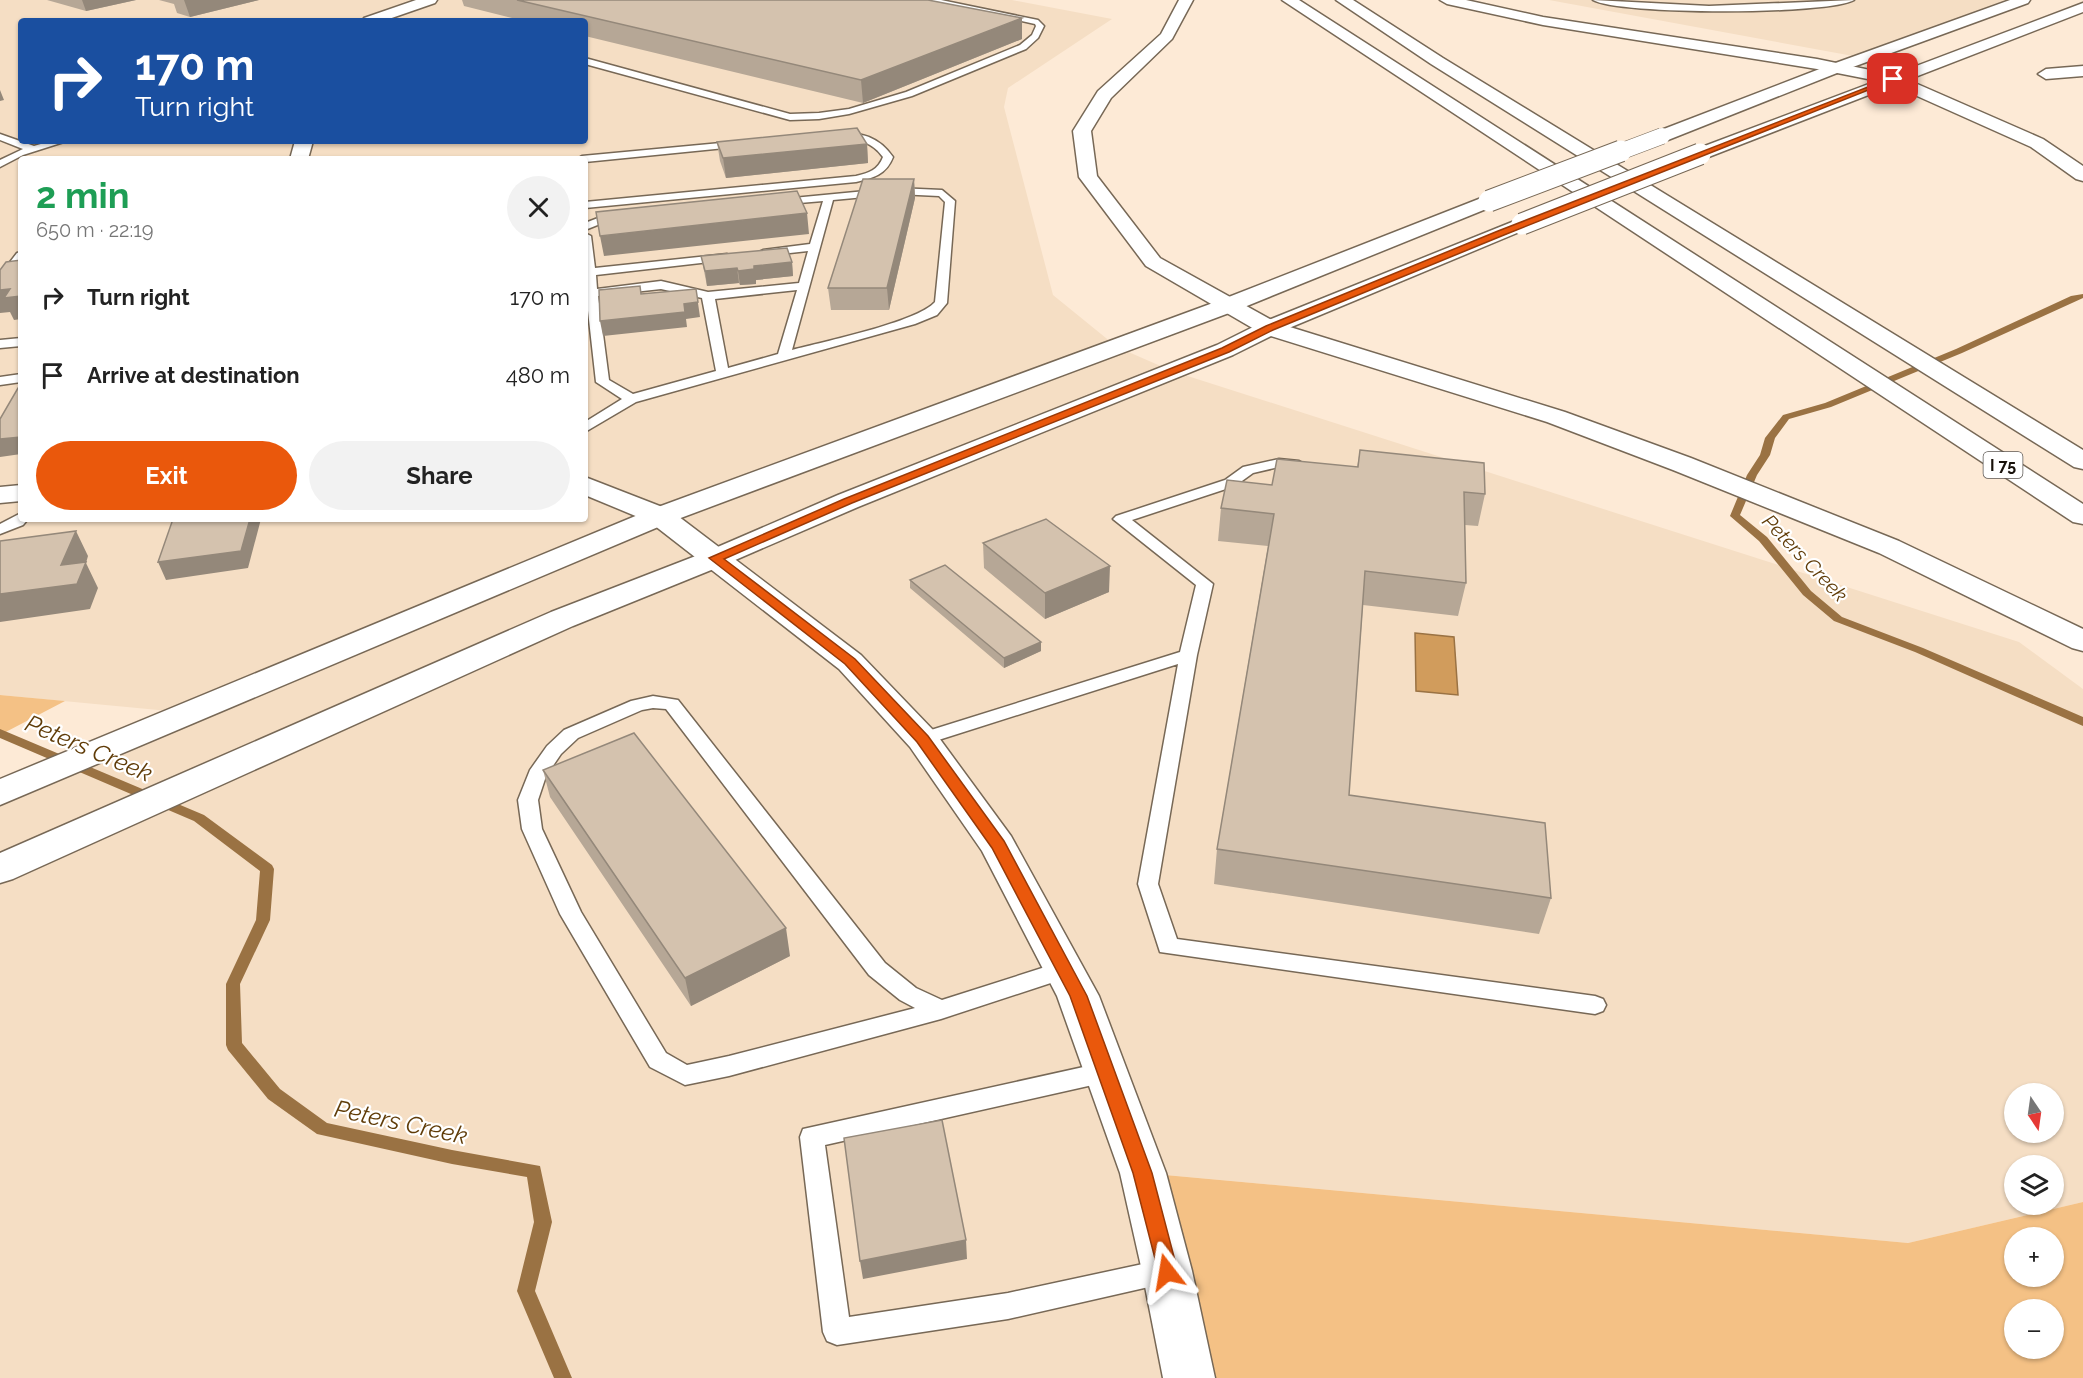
<!DOCTYPE html>
<meta charset="utf-8">
<style>
body{margin:0;font-family:Raleway,sans-serif;background:#f2f2f2;color:#222;height:100vh;display:flex;flex-direction:column;font-size:22px;white-space:nowrap}
*{box-sizing:border-box;margin:0}
p{font-size:20px;color:#767676}
.icon{flex:none;width:33px;height:33px;fill:none;stroke:currentColor;stroke-width:2;stroke-linecap:round;stroke-linejoin:round}
.map{position:relative;flex:1;overflow:hidden}
.details{position:absolute;left:18px;top:156px;width:570px;height:366px;display:flex;flex-direction:column;background:#fff;border-radius:6px;box-shadow:0 2px 4px #0004}
.details>*{flex:none}
.hud{position:absolute;left:18px;top:18px;width:570px;height:126px;border-radius:6px;box-shadow:0 2px 4px #0004;background:#1a4fa0;color:#fff;overflow:hidden}
.needle{width:39px;rotate:167deg}
.buttons{position:absolute;left:2004px;top:1083px;display:grid;gap:12px}
.buttons a{display:grid;place-items:center;width:60px;height:60px;border-radius:50%;background:#fff;box-shadow:0 2px 4px #0004;font-size:30px}
.pin{position:absolute;display:grid;place-items:center;width:51px;height:51px;color:#fff;margin:-26px;border-radius:12px;box-shadow:0 3px 9px #0006}
.me{position:absolute;width:66px;margin:-33px;rotate:346deg;stroke-linejoin:round;filter:drop-shadow(0 0 4px #0008)}
.turn{display:flex;align-items:center;gap:21px;height:126px;padding:0 18px;font-size:27px}
.turn .icon{width:78px;height:78px;stroke-width:2.5}
.turn b{display:block;font-size:42px;line-height:51px}
.round{display:grid;place-items:center;flex:none;width:63px;height:63px;border-radius:32px;background:#f2f2f2}
.head{display:flex;align-items:center;justify-content:space-between;height:102px;padding:0 18px}
h1{font-size:36px;font-weight:700;line-height:45px;color:#1e9e55}
.action{display:flex;gap:12px;margin-top:auto;padding:12px 18px}
.action a{flex:1;height:69px;border-radius:36px;background:#ea580c;color:#fff;font-size:24px;font-weight:700;line-height:69px;text-align:center}
.action a+a{background:#f2f2f2;color:#222}
ul{padding:0;list-style:none}
li{display:flex;align-items:center;gap:18px;height:78px;padding:0 18px}
li div{flex:1}
li b{display:block;font-size:22px}
li em{font-style:normal}
.map>svg:first-child{display:block}
.built{fill:#f5dec4;fill-rule:evenodd}
.green{fill:#f4c185;fill-rule:evenodd}
.water{fill:#d19c5c;stroke:#9a7243;stroke-width:1.5}
.lines{fill:none;stroke-linecap:round;stroke-linejoin:round}
.stream{fill:#9a7243;fill-rule:evenodd}
.lane-casing{stroke:#776856;stroke-width:3}
.street-casing{stroke:#776856;stroke-width:3}
.secondary-casing{stroke:#776856;stroke-width:3}
.highway-casing{stroke:#776856;stroke-width:3}
.lane{fill:#fff;fill-rule:evenodd}
.street{fill:#fff;fill-rule:evenodd}
.secondary{fill:#fff;fill-rule:evenodd}
.highway{fill:#fff;fill-rule:evenodd}
.secondary-bridge-far1-casing{stroke:#776856;stroke-width:17;stroke-linecap:butt}
.secondary-bridge-casing{stroke:#776856;stroke-width:23;stroke-linecap:butt}
.secondary-bridge-far1{stroke:#fff;stroke-width:16}
.secondary-bridge{stroke:#fff;stroke-width:21}
.wall{fill:#b6a796}
.shaded-wall{fill:#94887a}
.building{fill:#d4c2ae;stroke:#94887a;stroke-width:1.5}
.route{fill:#ea580c;stroke:#983908;stroke-width:1.5}
.labels{text-anchor:middle;dominant-baseline:central;stroke-width:4.5;stroke-linejoin:round;paint-order:stroke}
.shield{fill:#fff;stroke:#5d5854;stroke-width:1.5}
.shield-label{font-size:16px;font-weight:bold;fill:#18110a}
.water-label{font-size:20px;font-style:italic;fill:#603c08;stroke:#fff}
.near-water-label{font-size:24px;font-style:italic;fill:#603c08;stroke:#fff}
</style>
<div class="map">
<svg width="2083" height="1378" viewBox="0 0 2083 1378">
<rect width="100%" height="100%" fill="#fdead6"/>
<path class="built" d="M0,0H1012L1112,19L1008,88L1004,107L1053,295L1117,347L1172,371L2019,642L2083,689V1202L1908,1243L1143,1173L1189,1378H0V793L190,713L0,695ZM21,21H585V141H21ZM21,159H585V519H21ZM2014,1094H2054V1132H2014ZM2014,1166H2054V1204H2014Z
M1549,0H2023L1864,58Z"/>
<path class="green" d="M0,695L65,701L0,735Z
M1143,1173L1908,1243L2083,1202V1378H1189ZM2014,1238H2054V1276H2014ZM2014,1310H2054V1348H2014Z"/>
<path class="water" d="M1415,633L1454,637L1458,695L1416,691Z"/>
<g class="lines">
<path class="stream" d="M2083,294V298L1962,353L1831,407L1789,419L1775,438L1770,455L1757,475L1740,515L1767,537L1811,591L1842,617L1923,648L2083,717V726L1915,652L1834,621L1803,595L1759,541L1730,516L1747,475L1760,455L1765,438L1783,415L1825,403L1956,349L2071,296Z
M0,729L204,815L272,865L274,869L270,920L240,984L242,1043L280,1089L327,1123L452,1150L540,1166L552,1222L535,1291L572,1378H554L517,1291L534,1222L527,1177L452,1164L317,1134L268,1099L228,1050L226,1045V984L256,920L260,871L194,821L0,738Z"/>
<defs>
<path id="lane" d="M926,0H941L1038,20L1044,26L1038,38L1026,49L912,96L849,114L819,119L790,120L585,64V58L790,114L819,113L849,109L906,92L1020,45L1032,35L1036,26L1035,24Z
M1593,0L1709,6L1854,0C1829,15 1618,15 1593,0Z
M838,133C862,132 879,137 893,157C886,175 873,178 856,182L585,208V202L856,176C869,173 878,170 883,157C869,138 855,141 835,138L833,136Z
M0,134L34,146L51,141H67L23,155L0,167V160L23,149L0,140Z
M742,141L747,144L745,146L585,162V159H577L582,156Z
M897,188L942,190L955,201L947,303L937,315L915,324L636,402L585,432V422L622,399L596,382L585,284V233L591,236L595,268L727,254L733,257L727,260L596,275L597,289L661,281L708,292L799,283L808,251L763,256L757,253L763,250L810,244L823,201L776,205L772,204V200ZM897,194L939,196L945,202L935,302C918,322 822,342 792,350L833,200ZM661,289L702,298L716,371L633,394L609,380L598,296ZM797,290L778,354L728,368L715,299Z
M620,216L624,217V221L600,224L585,230V223L598,218Z
M21,252V263L4,286L0,287V275L17,253Z
M21,338V346L0,348V340Z
M21,374V382L0,385V377Z
M1279,459L1299,461L1306,465L1299,469L1279,467L1253,473L1235,486L1132,520L1213,584L1197,655L1158,884L1177,939L1595,996L1603,999L1606,1005L1603,1011L1595,1014L1160,952L1138,884L1178,664L929,743L922,745L915,743L913,739L915,735L1180,652L1196,585L1113,519L1116,516L1225,480L1243,467Z
M21,513V519H28L23,525L0,534V524Z
M653,696L678,700L885,963L916,988L942,1000L1064,961L1072,964L1075,970L1072,976L941,1019L729,1076L685,1085L650,1067L560,914L522,829L518,800L530,770L547,746L564,730L631,701ZM653,708L666,709L869,975L900,1000L915,1008L729,1056L687,1065L666,1053L581,912L542,829L538,800L546,776L561,754L578,738L642,710Z
M1106,1062L1114,1065L1118,1072L1114,1079L1106,1082L825,1145L849,1317L1008,1293L1166,1259L1175,1263L1179,1272L1175,1281L1008,1319L837,1345L827,1341L823,1332L800,1137L803,1129Z"/>
<path id="street" d="M416,0H437L435,3L383,21H362L364,18Z
M2083,66V76L2046,79L2038,74L2046,69Z
M295,141H313L308,159H290Z
M585,477L670,510L861,655L934,731L1011,836L1099,996L1166,1173L1192,1271L1215,1378H1163L1142,1271L1120,1173L1057,996L982,851L910,747L839,669L650,522L585,495Z
M21,485V501L0,503V487Z"/>
<path id="secondary" d="M2010,0H2030L2028,3L1842,71L1668,140H1656L1653,136L1656,132L1830,65Z
M2083,3V12L1706,158H1694L1691,154L1694,150Z
M1489,195L1496,197L1499,201L1496,205L1237,310L670,522L0,805V779L650,510L1221,300Z
M1522,218L1529,220L1532,224L1529,228L1277,333L1233,355L858,507L726,564L573,626L13,879L0,883V853L551,612L706,552L838,495L1217,345L1261,323Z"/>
<path id="highway" d="M1179,0H1193L1172,39L1111,98L1091,131L1097,176L1160,258L1277,323L1565,412L1691,458L1899,541L2083,629V651L2072,648L1879,553L1673,470L1547,422L1261,333L1146,266L1079,177L1073,131L1098,91L1161,34Z
M1282,0H1299L2083,504V524L2073,522Z
M1336,0H1353L1443,58L2083,450V469L2074,467L1431,64Z
M1440,0H1466L1543,17L1817,59L1899,76L2043,139L2083,166V181L2076,179L2031,147L1888,83L1817,69L1543,25L1447,4Z"/>
</defs>
<use href="#lane" class="lane-casing"/>
<use href="#street" class="street-casing"/>
<use href="#secondary" class="secondary-casing"/>
<use href="#highway" class="highway-casing"/>
<use href="#lane" class="lane"/>
<use href="#street" class="street"/>
<use href="#secondary" class="secondary"/>
<use href="#highway" class="highway"/>
<defs>
<path id="secondary-bridge-far1" d="M1617,153L1662,136"/>
<path id="secondary-bridge" d="M1489,201L1621,151
M1522,224L1700,154"/>
</defs>
<use href="#secondary-bridge-far1" class="secondary-bridge-far1-casing"/>
<use href="#secondary-bridge" class="secondary-bridge-casing"/>
<use href="#secondary-bridge-far1" class="secondary-bridge-far1"/>
<use href="#secondary-bridge" class="secondary-bridge"/>
</g>
<path class="wall" d="M47,0H136L86,11Z
M159,0H259L190,17L177,13L174,4Z
M462,0H928L1022,39L863,103L585,36V21H524L464,6Z
M717,142L867,144L868,163L726,178L720,161Z
M914,179L915,198L889,310H831L828,288Z
M701,256L792,262L793,276L756,280V284L740,285L739,283L707,286Z
M1360,450L1485,494L1478,526L1465,525L1466,583L1458,616L1363,605L1349,795L1551,898L1539,934L1214,884L1217,849L1268,546L1218,541L1221,508L1357,467Z
M983,543L1109,592L1045,619L984,568Z
M910,580L1041,651L1004,668L910,588Z
M543,770L790,956L691,1006L550,797Z"/>
<path class="shaded-wall" d="M82,0H136L86,11Z
M184,0H259L190,17Z
M1022,18V39L863,103L861,80Z
M0,90L4,100L0,101Z
M867,144L868,163L726,178L723,158Z
M914,179L915,198L889,310L887,288Z
M807,213L809,234L604,256L600,236Z
M792,262L793,276L756,280V284L740,285L738,271L754,266Z
M737,268L739,283L707,286L705,271Z
M10,289L21,296V319L14,320L10,312L0,313V290Z
M696,289L700,317L686,319L687,327L603,336L600,321L684,304Z
M21,437V454L0,457V439Z
M250,519H261L248,568L166,580L158,562Z
M76,531L88,556L86,563L98,588L90,609L0,622V594L61,565Z
M1110,566L1109,592L1045,619V593Z
M1041,642V651L1004,668V658Z
M786,928L790,956L691,1006L685,978Z
M966,1240L967,1259L863,1279L860,1261Z"/>
<path class="building" d="M517,0H928L1022,18L861,80Z
M857,128L867,144L723,158L717,142Z
M863,179H914L887,288H828Z
M797,191L807,213L600,236L596,212Z
M787,248L792,262L754,266V269L738,271L737,268L705,271L701,256Z
M21,260V296L4,298L10,289L0,290V270L6,262Z
M640,286L641,294L696,289L698,302L684,304L685,312L600,321L599,290Z
M18,388H21V437L0,439V419Z
M1360,450L1484,463L1485,494L1464,492L1466,583L1365,571L1349,795L1545,823L1551,898L1217,849L1274,514L1221,508L1227,480L1272,485L1277,459L1358,467Z
M173,519H250L241,551L158,562Z
M1046,519L1110,566L1045,593L983,543Z
M76,531L61,565L86,562L77,584L0,594V541Z
M945,565L1041,642L1004,658L910,580Z
M634,733L786,928L685,978L543,770Z
M942,1120L966,1240L860,1261L844,1138Z"/>
<path class="route" d="M1891,78L1896,79L1504,235L1273,330L1229,352L852,503L724,559L855,659L928,736L1004,841L1087,996L1152,1173L1178,1272L1175,1278L1167,1281L1160,1278L1133,1173L1070,996L992,848L917,742L845,664L709,558L844,499L1222,348L1266,326L1498,231Z"/>
<g class="labels">
<rect class="shield" x="1983.5" y="452" width="39" height="26" rx="4.5"/>
<g class="shield-label">
<text x="2003" y="465">I 75</text>
</g>
<g class="water-label">
<text transform="translate(1805 558) rotate(46)">Peters Creek</text>
</g>
<g class="near-water-label">
<text transform="translate(89 748) rotate(23)">Peters Creek</text>
<text transform="translate(401 1122) rotate(12)">Peters Creek</text>
</g>
</g>
</svg>
<div class="buttons">
<a><svg class="needle" viewBox="-14 -14 28 28"><path d="M0-13l5 13h-10z" fill="#e53935"/><path d="M0 13l5-13h-10z" fill="#767676"/></svg></a>
<a><svg class="icon" aria-label="layers" viewBox="0 0 24 24"><path d="M12 4l9 5-9 5-9-5zM3 14l9 5 9-5"/></svg></a>
<a>+</a>
<a>−</a>
</div>
<div class="pin" style="left:1893px;top:79px;background:#d93025"><svg class="icon" aria-label="arrive" viewBox="0 0 24 24"><path d="M6 21V4h12l-3 4 3 4H6"/></svg></div>
<svg class="me" style="left:1167px;top:1272px" viewBox="-20 -20 40 40"><path d="M0-17L14 15 0 8-14 15z" fill="#ea580c" stroke="#fff" stroke-width="4"/></svg>
<div class="hud">
<div class="turn"><svg class="icon" aria-label="right" viewBox="0 0 24 24"><path d="M7 20v-9h11M14 6l5 5-5 5"/></svg><div><b>170 m</b>Turn right</div></div>
</div>
<section class="details">
<div class="head"><div><h1>2 min</h1><p>650 m · 22:19</p></div><a class="round"><svg class="icon" aria-label="close" viewBox="0 0 24 24"><path d="M6 6l12 12M18 6L6 18"/></svg></a></div>
<ul>
<li><svg class="icon" aria-label="right" viewBox="0 0 24 24"><path d="M7 20v-9h11M14 6l5 5-5 5"/></svg><div><b>Turn right</b></div><em>170 m</em></li>
<li><svg class="icon" aria-label="arrive" viewBox="0 0 24 24"><path d="M6 21V4h12l-3 4 3 4H6"/></svg><div><b>Arrive at destination</b></div><em>480 m</em></li>
</ul>
<div class="action"><a>Exit</a><a>Share</a></div>
</section>
</div>
